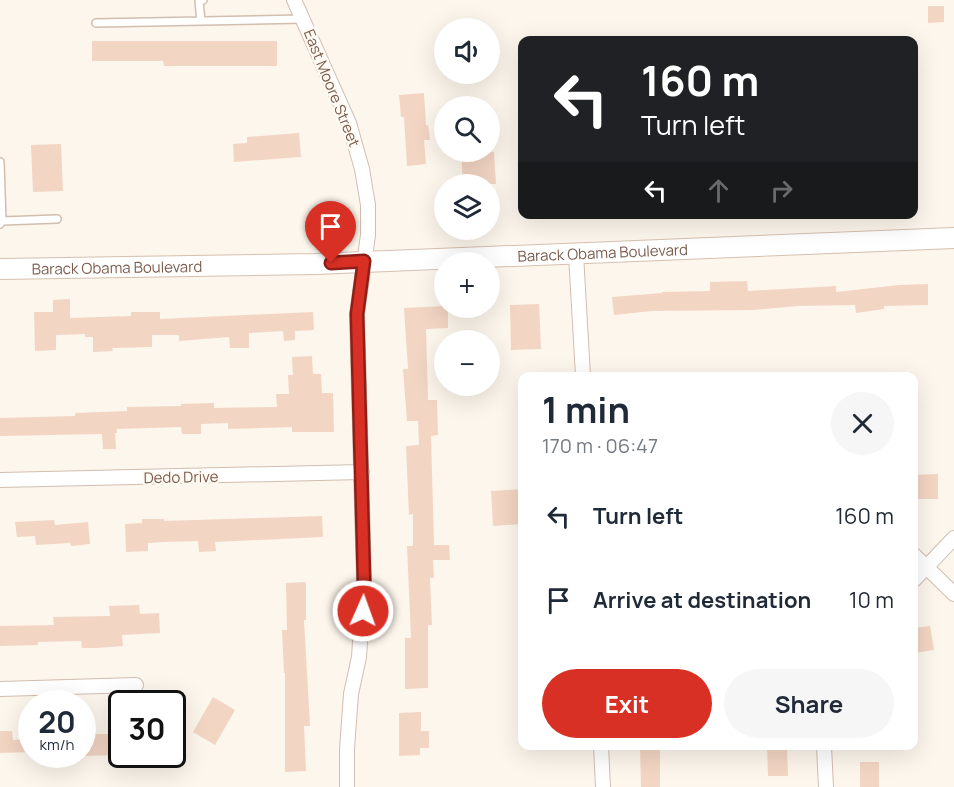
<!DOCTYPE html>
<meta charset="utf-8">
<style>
body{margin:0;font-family:Manrope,sans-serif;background:#f6f6f7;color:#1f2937;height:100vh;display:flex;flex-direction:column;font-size:22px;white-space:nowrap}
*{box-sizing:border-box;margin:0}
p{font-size:20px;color:#747a83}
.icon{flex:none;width:33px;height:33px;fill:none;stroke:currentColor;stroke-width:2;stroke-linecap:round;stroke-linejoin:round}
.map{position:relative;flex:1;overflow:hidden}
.side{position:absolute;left:518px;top:372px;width:400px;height:378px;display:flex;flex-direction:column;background:#fff;border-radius:12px;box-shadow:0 6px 24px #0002}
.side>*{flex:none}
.guide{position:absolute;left:518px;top:36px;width:400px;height:183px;border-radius:12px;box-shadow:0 6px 24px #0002;background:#202124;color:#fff;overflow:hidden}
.fabs{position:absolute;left:434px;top:18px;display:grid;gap:12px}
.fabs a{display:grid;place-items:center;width:66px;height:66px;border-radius:50%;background:#fff;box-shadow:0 6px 24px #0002;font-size:30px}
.speed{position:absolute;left:18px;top:690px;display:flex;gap:12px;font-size:30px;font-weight:700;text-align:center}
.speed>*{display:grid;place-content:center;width:78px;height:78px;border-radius:50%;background:#fff;box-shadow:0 6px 24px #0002;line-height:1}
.speed small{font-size:15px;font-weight:400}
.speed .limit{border:3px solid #111;border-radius:9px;background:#fff;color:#111}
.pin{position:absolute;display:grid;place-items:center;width:51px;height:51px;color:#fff;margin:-62px -26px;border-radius:50% 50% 50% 0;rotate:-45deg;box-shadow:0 0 6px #0007}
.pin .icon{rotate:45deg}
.me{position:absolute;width:66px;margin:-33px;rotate:2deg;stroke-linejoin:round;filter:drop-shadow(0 0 4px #0008)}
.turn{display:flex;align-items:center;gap:21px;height:126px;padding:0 24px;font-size:27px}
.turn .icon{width:78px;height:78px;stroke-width:2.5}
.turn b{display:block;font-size:42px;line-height:51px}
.lanes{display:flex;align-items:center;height:57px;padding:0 24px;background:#0003;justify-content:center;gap:30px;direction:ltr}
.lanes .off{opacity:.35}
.round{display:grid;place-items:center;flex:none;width:63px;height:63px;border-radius:32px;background:#f6f6f7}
.summary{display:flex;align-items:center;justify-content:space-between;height:102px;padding:0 24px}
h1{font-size:36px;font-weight:700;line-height:45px}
.action{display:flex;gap:12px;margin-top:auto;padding:12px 24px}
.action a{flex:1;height:69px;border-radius:36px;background:#d93025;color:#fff;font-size:24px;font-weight:700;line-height:69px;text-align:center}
.action a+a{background:#f6f6f7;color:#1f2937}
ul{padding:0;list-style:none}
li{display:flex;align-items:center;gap:18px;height:84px;padding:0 24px}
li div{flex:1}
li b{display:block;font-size:22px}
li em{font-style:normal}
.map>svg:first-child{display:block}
.building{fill:#f3d5c3}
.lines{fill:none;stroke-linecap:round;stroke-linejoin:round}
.service-casing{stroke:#d1beb0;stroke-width:10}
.minor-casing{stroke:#d1beb0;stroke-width:16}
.secondary-casing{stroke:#d6c0b0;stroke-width:22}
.service{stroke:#fff;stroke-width:7}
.minor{stroke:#fff;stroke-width:14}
.secondary{stroke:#fff;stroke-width:20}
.route-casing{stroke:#8d1f18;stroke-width:15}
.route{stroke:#d93025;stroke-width:10}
.labels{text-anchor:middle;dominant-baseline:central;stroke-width:4.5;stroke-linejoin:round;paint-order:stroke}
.street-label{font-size:15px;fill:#7a5c4d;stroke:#fffaf3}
</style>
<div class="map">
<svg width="954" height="787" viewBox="0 0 954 787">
<rect width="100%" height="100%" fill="#fdf6ec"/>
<path class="building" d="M928,6H944V22L928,23Z
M92,41H277V66H164L163,61H92Z
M424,93L426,125H428L430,140H424L426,164L407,166L404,117H401L399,95Z
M299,133L301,157L234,162L233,144L247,143V137Z
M61,144L63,191L33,192L31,145Z
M461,152H494L496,184H463Z
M747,281L748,291L836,286V292L899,285L928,284V305L884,306V309L856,313L855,305L798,306L753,310L652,311L614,315L612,297L662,293V292L710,291V282Z
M70,299V318L131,316V312H160V319L313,312L314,330L295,331V340L284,341L283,331L249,333V348H230L229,337L179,341V335H152V347L112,348L113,351L93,352V337H85V334L56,335V350L35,351L34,312H53V300Z
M539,304L541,349L511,350L510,305Z
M444,306L448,308V328L426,329L428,400H437L438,435L431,436L434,545H449L450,560H433L434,578H430L432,625H428V688L405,689V638H411L407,546H413V514L409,515L406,446L419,445L418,421H407L403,369H408L404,308Z
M312,356L313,374H321L322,393H333L334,432H292V427L228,429V423L201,424V434H182L181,427L117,429V433H115L116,449H103L102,434L0,436V418L75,416V413L127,411V407L181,406V404L214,403V408L277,407L276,394H289L288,375H293L292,357Z
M938,474V499H914V475Z
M522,489V524L493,526L491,491Z
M322,516L323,537L215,542L216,551L199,552L198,541L164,542L148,543V551L126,552L125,524L142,523V519H164V521Z
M54,520L55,525L88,522L90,544L71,546L70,543L36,545L35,536L17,537L15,522Z
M306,582V620H304L310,726H304L306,771L285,772V673H284L282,630H287L286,583Z
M139,605L140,614L159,613L160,633L122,635L123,646L97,648H82L81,641L38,642V645L0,646V626L54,625L53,617L110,616L109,606Z
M930,626L934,650L914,653V628Z
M213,697L235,710L215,745L193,732Z
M421,712V731H429V748H420V755L399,756V713Z
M0,731H12L13,740L32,739V752L0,753Z
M82,734H110V742L122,741V755L82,756Z
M640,746H660V787H641Z
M767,746H787L788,776H768Z
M860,762H879V787H860Z"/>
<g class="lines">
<defs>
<path id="service" d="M201,21L199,1L203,0
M96,23L303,19
M0,162L2,221L0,224
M2,221L57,219"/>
<path id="minor" d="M294,0L349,123L362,169L368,205V235L357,314L364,581L359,657L351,694L347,749V787
M576,254L583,376
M0,480L362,472
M914,555L954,594
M914,580L954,538
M0,689L136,685
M601,746L603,787
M824,746L826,787"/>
<g id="secondary">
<path id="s1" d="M0,269L315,264L954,238"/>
</g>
</defs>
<use href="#service" class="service-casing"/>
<use href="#minor" class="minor-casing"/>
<use href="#secondary" class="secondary-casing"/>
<use href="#service" class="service"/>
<use href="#minor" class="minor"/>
<use href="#secondary" class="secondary"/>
</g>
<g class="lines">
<defs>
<path id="route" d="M331,263L364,261L357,314L364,581L363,611"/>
</defs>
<use href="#route" class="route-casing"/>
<use href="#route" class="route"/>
</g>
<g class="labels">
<g class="street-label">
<text transform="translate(332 88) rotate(68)">East Moore Street</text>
<text stroke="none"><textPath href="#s1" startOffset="603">Barack Obama Boulevard</textPath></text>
<text stroke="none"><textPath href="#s1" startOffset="117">Barack Obama Boulevard</textPath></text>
<text transform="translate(181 477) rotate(-1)">Dedo Drive</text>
</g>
</g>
</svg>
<div class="fabs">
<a><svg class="icon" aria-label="sound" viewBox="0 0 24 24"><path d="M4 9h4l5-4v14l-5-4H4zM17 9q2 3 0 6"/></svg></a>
<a><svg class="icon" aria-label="search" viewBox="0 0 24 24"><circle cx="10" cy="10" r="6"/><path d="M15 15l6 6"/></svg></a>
<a><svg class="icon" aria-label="layers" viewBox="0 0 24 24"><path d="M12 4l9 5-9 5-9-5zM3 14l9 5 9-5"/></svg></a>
<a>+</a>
<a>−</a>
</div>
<div class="speed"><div>20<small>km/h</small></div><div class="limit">30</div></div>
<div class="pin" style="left:331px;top:263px;background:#d93025"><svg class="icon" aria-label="arrive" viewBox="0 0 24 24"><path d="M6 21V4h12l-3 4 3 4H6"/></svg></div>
<svg class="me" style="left:363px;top:611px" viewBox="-20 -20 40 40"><circle r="17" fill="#d93025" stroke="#fff" stroke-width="3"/><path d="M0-11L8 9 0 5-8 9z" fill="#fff"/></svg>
<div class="guide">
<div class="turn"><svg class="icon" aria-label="left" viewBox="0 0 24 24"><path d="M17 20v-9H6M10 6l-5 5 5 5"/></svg><div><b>160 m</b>Turn left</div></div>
<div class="lanes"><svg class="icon" aria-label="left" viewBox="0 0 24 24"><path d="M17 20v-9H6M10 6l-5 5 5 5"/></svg><svg class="icon off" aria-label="ahead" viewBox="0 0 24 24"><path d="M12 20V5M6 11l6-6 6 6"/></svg><svg class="icon off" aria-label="right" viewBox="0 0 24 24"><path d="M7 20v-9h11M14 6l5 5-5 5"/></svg></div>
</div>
<section class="side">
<div class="summary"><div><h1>1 min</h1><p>170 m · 06:47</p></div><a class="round"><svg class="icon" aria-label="close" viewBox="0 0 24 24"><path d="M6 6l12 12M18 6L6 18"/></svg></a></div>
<ul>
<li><svg class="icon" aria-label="left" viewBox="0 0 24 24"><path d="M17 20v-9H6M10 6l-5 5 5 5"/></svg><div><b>Turn left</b></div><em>160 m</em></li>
<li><svg class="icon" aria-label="arrive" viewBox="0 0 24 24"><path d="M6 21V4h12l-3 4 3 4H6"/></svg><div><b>Arrive at destination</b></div><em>10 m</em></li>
</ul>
<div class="action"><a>Exit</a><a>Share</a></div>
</section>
</div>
